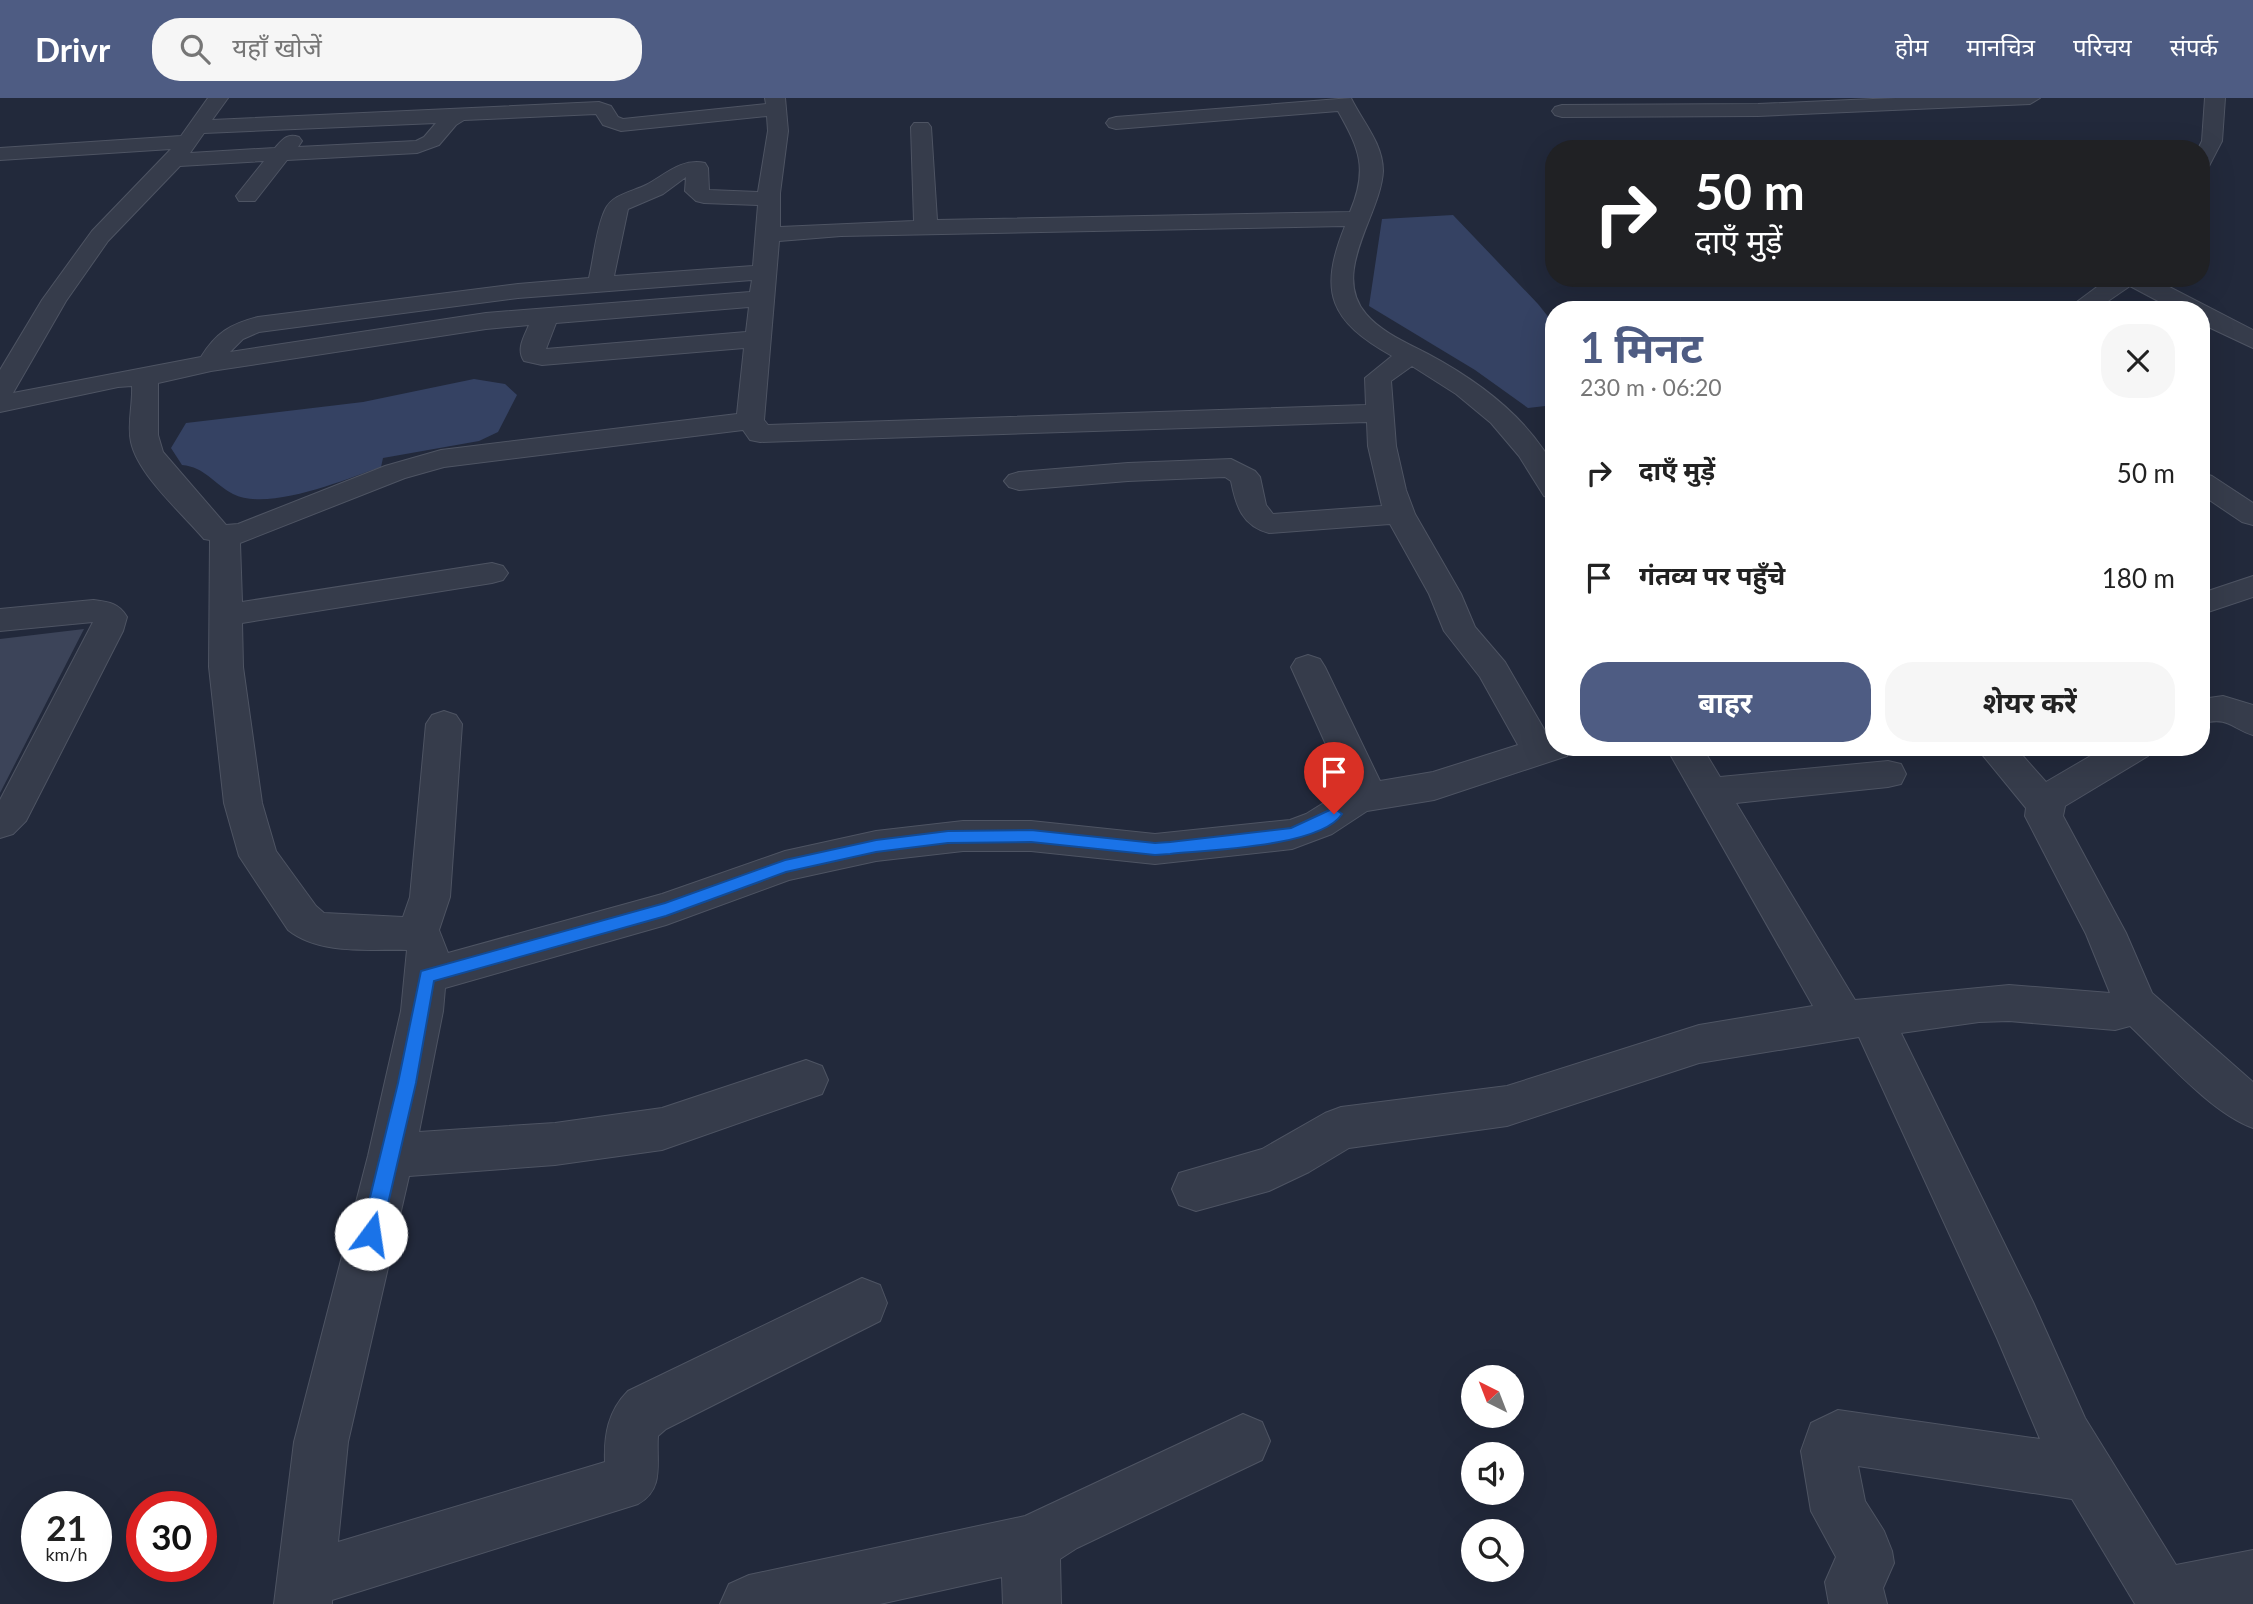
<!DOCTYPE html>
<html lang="hi">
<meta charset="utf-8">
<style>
body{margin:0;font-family:Lato,"Noto Sans Devanagari",sans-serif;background:#f6f6f6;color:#222;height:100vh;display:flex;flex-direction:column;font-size:26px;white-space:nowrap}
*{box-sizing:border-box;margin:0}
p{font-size:23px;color:#767676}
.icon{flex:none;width:38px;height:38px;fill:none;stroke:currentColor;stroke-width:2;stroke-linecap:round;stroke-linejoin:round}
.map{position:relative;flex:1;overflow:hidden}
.details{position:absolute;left:1545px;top:203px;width:665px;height:455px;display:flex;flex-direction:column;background:#fff;border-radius:28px;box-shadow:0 7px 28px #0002}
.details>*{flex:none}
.top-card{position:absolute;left:1545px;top:42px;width:665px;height:147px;border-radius:28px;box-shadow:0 7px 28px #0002;background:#202124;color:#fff;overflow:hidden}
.needle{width:46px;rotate:318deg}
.fabs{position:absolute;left:1461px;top:1267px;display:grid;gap:14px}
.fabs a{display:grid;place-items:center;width:63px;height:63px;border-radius:50%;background:#fff;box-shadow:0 7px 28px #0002;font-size:35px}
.speed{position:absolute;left:21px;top:1393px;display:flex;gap:14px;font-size:35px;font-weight:700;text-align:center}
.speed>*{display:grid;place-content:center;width:91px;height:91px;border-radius:50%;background:#fff;box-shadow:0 7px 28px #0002;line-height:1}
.speed small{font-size:18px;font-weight:400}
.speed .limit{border:10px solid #d22;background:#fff;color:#111}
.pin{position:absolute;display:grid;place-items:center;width:60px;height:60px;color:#fff;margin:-72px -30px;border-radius:50% 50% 50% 0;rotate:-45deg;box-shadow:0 0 7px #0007}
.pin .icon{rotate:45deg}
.me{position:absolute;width:77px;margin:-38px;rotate:14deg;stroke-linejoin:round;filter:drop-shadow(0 0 5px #0008)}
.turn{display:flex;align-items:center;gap:24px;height:147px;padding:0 35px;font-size:32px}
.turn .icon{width:91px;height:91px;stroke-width:2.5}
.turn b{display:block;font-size:49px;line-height:60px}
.round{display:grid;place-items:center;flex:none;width:74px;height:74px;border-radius:28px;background:#f6f6f6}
.overview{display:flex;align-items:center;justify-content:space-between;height:119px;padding:0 35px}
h1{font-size:42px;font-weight:700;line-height:52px;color:#4e5c83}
.primary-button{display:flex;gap:14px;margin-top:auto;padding:14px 35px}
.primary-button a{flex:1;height:80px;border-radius:28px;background:#4e5c83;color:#fff;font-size:28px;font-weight:700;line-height:80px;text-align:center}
.primary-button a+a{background:#f6f6f6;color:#222}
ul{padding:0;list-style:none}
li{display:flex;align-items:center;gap:21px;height:105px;padding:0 35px}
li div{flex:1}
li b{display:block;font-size:26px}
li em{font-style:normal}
header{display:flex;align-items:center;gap:42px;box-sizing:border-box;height:98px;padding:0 35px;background:#4e5c83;color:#fff}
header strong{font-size:33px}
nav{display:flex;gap:38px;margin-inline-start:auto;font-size:24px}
.search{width:490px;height:63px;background:#f6f6f6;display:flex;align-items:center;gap:18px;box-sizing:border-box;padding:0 24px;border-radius:28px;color:#767676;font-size:26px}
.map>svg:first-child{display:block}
.water{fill:#354263}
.building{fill:#3c4459}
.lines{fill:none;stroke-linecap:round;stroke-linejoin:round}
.minor-casing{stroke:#4e5463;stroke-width:2}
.minor{fill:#363c4b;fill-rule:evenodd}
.route{fill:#1a73e8;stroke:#114b97;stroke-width:2}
</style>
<header>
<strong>Drivr</strong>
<div class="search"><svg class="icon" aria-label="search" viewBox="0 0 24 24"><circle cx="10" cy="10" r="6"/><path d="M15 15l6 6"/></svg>यहाँ खोजें</div>
<nav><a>होम</a><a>मानचित्र</a><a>परिचय</a><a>संपर्क</a></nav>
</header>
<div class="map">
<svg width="2253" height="1506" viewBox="0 0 2253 1506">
<rect width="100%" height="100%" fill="#22293b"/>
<path class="water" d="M1453,117L1538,206L1554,226V307L1528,310L1475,272L1369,208L1382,121Z
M474,281L505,286L517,297L498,334L479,343L383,360L381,369C346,381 269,414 233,396C214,386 205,369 182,367L171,350L186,325L363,304Z"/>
<path class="building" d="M84,531L0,695V541Z"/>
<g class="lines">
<defs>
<path id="minor" d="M208,0H228L212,22L599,4L611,8L618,19L623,21L766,6L765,0H785L788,33L780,95V129L914,123L911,29L914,25H928L931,29L937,122L1350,114C1368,71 1360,52 1338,13L1116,31L1109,29L1106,25L1109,21L1116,19L1351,0C1362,23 1383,45 1383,73C1381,117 1330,174 1366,216C1381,234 1407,245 1428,256C1471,279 1515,310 1543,351C1546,356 1553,363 1554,369C1556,378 1554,391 1554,401L1544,398L1519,358L1491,325L1456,296L1412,268L1391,283L1396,348L1406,392L1415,416L1461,496L1475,529L1505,564L1548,638L1554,636V649H1572L1567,658L1434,702L1367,713L1332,736L1292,751L1155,766L1031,753H963L876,763L789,782L666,827L445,890L443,913L419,1034L555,1025L662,1010L806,962L822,968L828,982L822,996L662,1052L555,1067L409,1078L348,1344L338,1444L605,1364C604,1337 608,1313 628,1293L862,1180L880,1187L887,1205L880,1223L666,1331L658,1338C656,1365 665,1391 638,1406L332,1502V1506H274L294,1344L368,1058L401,913L407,852C369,851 319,857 288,832L239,758L224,705L209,569L210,442L204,441C182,415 138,377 131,344C127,326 133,307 132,288L118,289L0,314V272L42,202L92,133L171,51L0,62V50L181,38ZM596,16L603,27L621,33L767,18L768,33L758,94L709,92L708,70L705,65C681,60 665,77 646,87C632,94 612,96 605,112C596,131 594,159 589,180L518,186L258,219C230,226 216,235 201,259L13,295L66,203L108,143L180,68L264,63L236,98L239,103H255L287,62L417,55L439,47L456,27L464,22ZM436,25L424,39L416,43L298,49L302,43L299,39C287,35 283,41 275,50L190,55L204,35ZM686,79L685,93L696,103L704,105L758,107L753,168L614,178L628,111L663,96ZM1345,128C1318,195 1330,223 1392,258L1365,280L1366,307L768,327L764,322L779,143L841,138ZM752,182L750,194L486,215L230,254L243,241L259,234L518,200ZM749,209L746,234L546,251L556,225ZM529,227C524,239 516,251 524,263L542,267L744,250L737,316L441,352L385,368L238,426L226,427L163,354L158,337V285L211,273L486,231ZM1367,324L1368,348L1382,408L1273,416L1266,407L1260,379L1255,373L1231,361L1128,365L1019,374L1009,377L1004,383L1009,389L1019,392L1128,383L1225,379L1231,383C1236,408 1242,428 1269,435L1390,426L1429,496L1444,533L1480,579L1518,647L1433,674L1380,683L1325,569L1320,561L1308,557L1296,561L1291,569L1346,691L1306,716L1290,722L1155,736L1031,723H963L876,733L785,753L662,796L448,855L439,832L450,799L462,626L456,617L444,613L432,617L426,626L410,799L403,819L324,815L316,808L276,753L262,705L243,569L242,525L492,485L503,482L508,475L503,468L492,465L242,504L240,445L405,380L444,369L743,332L750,342L760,344Z
M1896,0H2040L2030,6L1758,18L1562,19L1555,17L1552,13L1555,9L1562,7L1758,6Z
M2205,0H2225L2222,43L2209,68L2202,70V51H2198L2202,43Z
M2109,180H2152L2253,232V250L2202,226V212H2175L2130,188L2095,212H2066Z
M2202,375L2212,378L2253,405V427L2242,424L2202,397Z
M2253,478V499L2202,516V495Z
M93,502C109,504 119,505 127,519L123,533L26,723L13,736L0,740V702L93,524L0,533V511Z
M2223,598L2253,607V637C2229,629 2230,619 2202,625V601Z
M1666,649H1702L1720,679L1888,663L1901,666L1906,676L1901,686L1888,689L1736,705L1855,902L2009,887L2110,895L2086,836L2025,718L2026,710L1976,649H2015L2046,684L2106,649H2153L2148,658L2065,708L2063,718L2126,835L2152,895L2253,984V1030C2211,1015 2164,960 2130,928L2115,932L2009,923L1979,924L1901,935L2033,1204L2085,1320L2176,1467L2253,1452V1506H2135L2072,1401L1858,1368L1865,1403L1884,1433L1892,1453L1894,1465L1883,1490L1887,1506H1829L1825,1484L1836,1459L1811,1413L1801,1353L1811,1325L1838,1312L2040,1341L1997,1240L1859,939L1699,965L1507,1028L1349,1050L1309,1074L1269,1093L1196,1113L1179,1107L1172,1091L1179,1075L1262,1051L1325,1015L1341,1009L1507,988L1699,927L1813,908Z
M1243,1316L1262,1324L1270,1343L1262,1362L1077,1450L1060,1461L1061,1506H1003L1002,1479L880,1506H720L729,1486L749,1477L1025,1418Z"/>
</defs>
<use href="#minor" class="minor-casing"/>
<use href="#minor" class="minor"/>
</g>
<path class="route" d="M1334,710L1342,716C1321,749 1208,752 1170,756L1155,757L1031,744L948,745L876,754L786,774L666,818L434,883L416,985L381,1136L378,1143L371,1145L364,1143L361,1136L398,985L421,873L665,805L785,762L876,742L948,733L1031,732L1155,745L1170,744L1291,730Z"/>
</svg>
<div class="fabs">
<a><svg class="needle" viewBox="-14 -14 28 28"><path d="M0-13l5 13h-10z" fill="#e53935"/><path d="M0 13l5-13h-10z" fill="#767676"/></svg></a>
<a><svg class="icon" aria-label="sound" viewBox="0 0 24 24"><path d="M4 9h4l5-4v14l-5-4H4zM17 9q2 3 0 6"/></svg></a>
<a><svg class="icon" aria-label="search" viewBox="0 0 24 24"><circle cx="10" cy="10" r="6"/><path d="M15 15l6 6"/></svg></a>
</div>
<div class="speed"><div>21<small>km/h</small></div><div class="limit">30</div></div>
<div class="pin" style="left:1334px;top:716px;background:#d93025"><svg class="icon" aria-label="arrive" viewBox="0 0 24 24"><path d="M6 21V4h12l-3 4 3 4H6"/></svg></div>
<svg class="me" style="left:371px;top:1136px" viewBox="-20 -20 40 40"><circle r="19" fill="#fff"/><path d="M0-13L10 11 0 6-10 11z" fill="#1a73e8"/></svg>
<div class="top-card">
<div class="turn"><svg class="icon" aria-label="right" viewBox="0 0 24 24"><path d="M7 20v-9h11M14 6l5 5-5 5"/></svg><div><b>50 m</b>दाएँ मुड़ें</div></div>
</div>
<section class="details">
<div class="overview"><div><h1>1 मिनट</h1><p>230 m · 06:20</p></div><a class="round"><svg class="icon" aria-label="close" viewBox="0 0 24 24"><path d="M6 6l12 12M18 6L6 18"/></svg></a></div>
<ul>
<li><svg class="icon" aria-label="right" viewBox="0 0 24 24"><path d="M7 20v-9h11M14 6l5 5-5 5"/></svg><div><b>दाएँ मुड़ें</b></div><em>50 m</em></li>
<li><svg class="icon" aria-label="arrive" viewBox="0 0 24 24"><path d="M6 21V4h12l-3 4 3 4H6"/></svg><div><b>गंतव्य पर पहुँचे</b></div><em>180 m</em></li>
</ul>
<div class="primary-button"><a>बाहर</a><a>शेयर करें</a></div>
</section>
</div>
